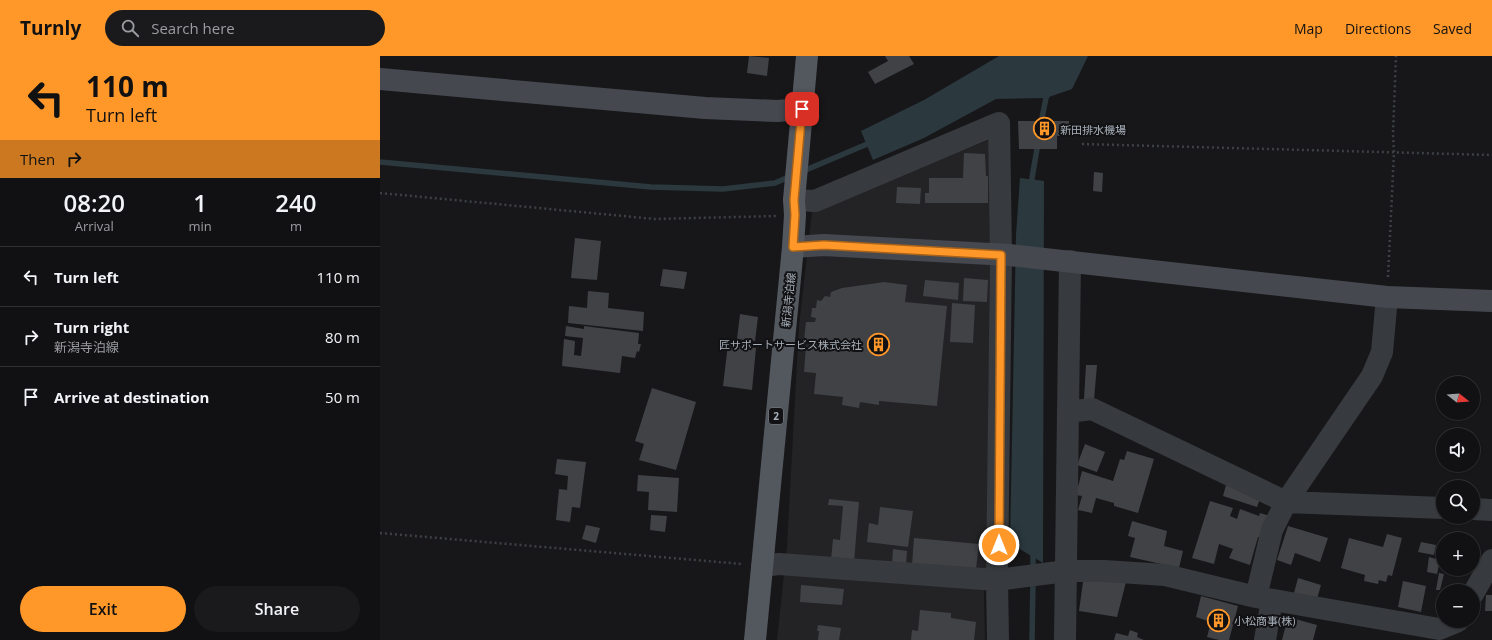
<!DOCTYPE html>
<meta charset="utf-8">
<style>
body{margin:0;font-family:"Open Sans","Noto Sans JP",sans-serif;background:#1a1a1c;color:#f1f3f6;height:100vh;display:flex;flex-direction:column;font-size:15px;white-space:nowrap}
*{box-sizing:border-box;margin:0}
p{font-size:13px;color:#9c9da0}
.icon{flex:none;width:22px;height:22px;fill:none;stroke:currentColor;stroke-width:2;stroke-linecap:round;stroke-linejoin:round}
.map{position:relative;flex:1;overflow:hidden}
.details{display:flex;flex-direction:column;background:#111113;width:380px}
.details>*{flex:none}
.top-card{background:#ff9729;color:#111;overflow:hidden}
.needle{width:26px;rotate:107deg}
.tools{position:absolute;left:1056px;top:320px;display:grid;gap:8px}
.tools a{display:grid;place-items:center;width:44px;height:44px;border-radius:50%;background:#111113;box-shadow:0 1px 3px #0004,0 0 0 1px #303133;font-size:20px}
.pin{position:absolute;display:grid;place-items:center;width:34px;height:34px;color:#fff;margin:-17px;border-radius:8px;box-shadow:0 2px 6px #0006}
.me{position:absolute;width:44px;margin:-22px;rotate:0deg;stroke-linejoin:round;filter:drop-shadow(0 0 3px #0008)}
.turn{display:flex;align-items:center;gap:14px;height:84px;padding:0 20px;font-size:18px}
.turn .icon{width:52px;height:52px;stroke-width:2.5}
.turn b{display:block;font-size:28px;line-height:34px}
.then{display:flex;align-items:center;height:38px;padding:0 20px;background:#0003;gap:8px;font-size:15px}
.eta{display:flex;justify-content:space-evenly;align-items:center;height:68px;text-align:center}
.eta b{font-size:24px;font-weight:600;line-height:28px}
.button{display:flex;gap:8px;margin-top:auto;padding:8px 20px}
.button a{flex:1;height:46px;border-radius:24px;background:#ff9729;color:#111;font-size:16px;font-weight:600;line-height:46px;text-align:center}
.button a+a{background:#1a1a1c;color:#f1f3f6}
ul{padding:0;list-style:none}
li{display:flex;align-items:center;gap:12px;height:60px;padding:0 20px;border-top:1px solid #303133}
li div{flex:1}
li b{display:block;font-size:15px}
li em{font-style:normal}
header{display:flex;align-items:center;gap:24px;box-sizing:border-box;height:56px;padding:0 20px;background:#ff9729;color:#111}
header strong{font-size:19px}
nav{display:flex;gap:22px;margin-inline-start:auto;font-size:14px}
.search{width:280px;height:36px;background:#1a1a1c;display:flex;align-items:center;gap:10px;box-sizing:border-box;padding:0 14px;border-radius:22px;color:#9c9da0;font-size:15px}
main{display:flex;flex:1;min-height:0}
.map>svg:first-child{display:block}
.built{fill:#232326}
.water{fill:#2b393f}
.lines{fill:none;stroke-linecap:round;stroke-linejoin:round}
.stream{stroke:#2b393f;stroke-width:5.5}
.building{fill:#414246}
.path{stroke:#3d4146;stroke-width:2.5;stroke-dasharray:2 3;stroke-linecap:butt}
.street{stroke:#373a3e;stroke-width:22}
.secondary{stroke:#45494f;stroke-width:22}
.primary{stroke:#53575e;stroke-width:22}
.route-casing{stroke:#a6621b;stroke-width:10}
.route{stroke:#ff9729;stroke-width:7}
.labels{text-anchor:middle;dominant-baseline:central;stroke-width:4;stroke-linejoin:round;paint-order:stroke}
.shield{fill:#121214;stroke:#7b8188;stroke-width:1}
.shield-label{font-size:10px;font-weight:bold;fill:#a8b0ba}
.poi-label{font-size:11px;fill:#a8b0ba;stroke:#121214;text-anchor:start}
.street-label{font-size:11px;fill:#a8b0ba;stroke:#121214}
</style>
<header>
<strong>Turnly</strong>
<div class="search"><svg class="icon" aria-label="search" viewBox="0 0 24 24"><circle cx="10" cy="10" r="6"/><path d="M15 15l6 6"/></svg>Search here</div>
<nav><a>Map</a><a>Directions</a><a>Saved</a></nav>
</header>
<main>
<section class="details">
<div class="top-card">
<div class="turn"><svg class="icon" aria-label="left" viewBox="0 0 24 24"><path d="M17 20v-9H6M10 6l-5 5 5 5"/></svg><div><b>110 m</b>Turn left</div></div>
<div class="then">Then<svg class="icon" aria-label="right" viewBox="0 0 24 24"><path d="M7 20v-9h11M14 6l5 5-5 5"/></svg></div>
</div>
<div class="eta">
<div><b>08:20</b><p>Arrival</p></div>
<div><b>1</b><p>min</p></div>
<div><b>240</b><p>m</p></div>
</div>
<ul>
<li><svg class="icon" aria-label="left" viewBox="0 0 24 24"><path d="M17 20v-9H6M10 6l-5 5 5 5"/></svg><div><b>Turn left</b></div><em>110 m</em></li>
<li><svg class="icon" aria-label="right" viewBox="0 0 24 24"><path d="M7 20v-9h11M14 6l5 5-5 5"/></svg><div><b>Turn right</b><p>新潟寺泊線</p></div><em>80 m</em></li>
<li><svg class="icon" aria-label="arrive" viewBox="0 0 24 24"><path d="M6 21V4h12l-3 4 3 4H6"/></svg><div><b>Arrive at destination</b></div><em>50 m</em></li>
</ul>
<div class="button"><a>Exit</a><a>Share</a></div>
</section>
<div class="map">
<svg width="1112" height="584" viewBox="0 0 1112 584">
<rect width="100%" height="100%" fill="#171719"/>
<path class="built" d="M611,83L607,512L604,538L605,584H397L407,490L419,270L432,156Z"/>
<path class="water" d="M619,0H708L692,33L666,42L616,43L544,82L493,104L481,75L544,44Z
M640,122L664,125L663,507L630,487L636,179Z"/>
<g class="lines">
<path class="stream" d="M660,72L666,42L669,36
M0,106L271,131L343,133L395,127L411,120
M421,116L492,86
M652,130V122L658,87
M653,516V494
M652,584L653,524"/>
</g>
<path class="building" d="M369,0L389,2L387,20L367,17Z
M505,0H529L534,8L495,28L488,16L508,5Z
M638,65H689V80H677V93H639Z
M584,97L605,98L606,120H608V147H545V137H549V122H583Z
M714,116L723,117L722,136L713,135Z
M517,131L541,132L540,148L516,147Z
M195,182L221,185L217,224L191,222Z
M283,213L307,216L304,233L280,230Z
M584,222L608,224L607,246L583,245Z
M545,224L579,227L578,244L543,240Z
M504,226L527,229L525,246L567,250L557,350L499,345V349L480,346L479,352L462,349L463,341L434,338L436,317L424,316L426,290H433V285L424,284L426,266H435L436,262L431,261L432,252H436L437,244L441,245L445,240L450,241L451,236L462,232Z
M208,235L229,237L228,252L264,256L263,275L188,267L189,250L207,252Z
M572,247L595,249L593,287L570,286Z
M360,258L378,261L375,285L357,283Z
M186,270L204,273V270L259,277L258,288H261L259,296L257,295L255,302L242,300L240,317L182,310L184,283L195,285L194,299L201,300L203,282L185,280Z
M348,288L376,292L372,334L343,330Z
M706,309H717L714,344L704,343Z
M272,332L316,346L296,414L259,404L264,388L255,385Z
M705,388L725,396L717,416L697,409Z
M747,395L774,403L758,457L734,450V447L716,442L712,457L698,454L702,440L696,439L702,415L733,425L740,403L744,404Z
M177,403L206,406L200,452L192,451L190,466L176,464L179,433L187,434L188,420L175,418Z
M258,419L299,422L297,456L268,454L269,436L257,435Z
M846,429L881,440L877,451L843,440Z
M449,443L479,446L474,506L451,504L453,483L460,484L463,450L448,449Z
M830,445L853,452L850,460L857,463L860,453L879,460L880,457L890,460L885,483L878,481L870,509L849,502L853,493L839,488L834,508L812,502Z
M500,451L533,455L528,491L487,486L489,467L498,469Z
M271,459L287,460L285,476L270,474Z
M752,465L787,475L784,490L803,495L799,512L750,501L755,482L748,480Z
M206,469L220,472L216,487L202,483Z
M908,470L948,482L940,506L915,497L911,509L897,504Z
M1007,478L1022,482L1012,520L1008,519L1006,526L999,524L998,528L984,525L985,519L961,512L969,482L1003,491Z
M534,482L599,488L596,513L532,509Z
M1041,486L1056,489L1054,499L1038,496Z
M513,493L527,495L526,509L512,508Z
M1049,501L1060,504L1057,518L1047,516Z
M1059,517L1064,518L1060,534H1056Z
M918,522L941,529L937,543L914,537Z
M1023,525L1046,530L1041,556L1018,551Z
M703,526H746L737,561L699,555Z
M421,529L464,533L462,549L420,546Z
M1106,539H1112V555H1105Z
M821,540L858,550L849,584H839L827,581L831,566L816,561Z
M540,554L571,557V562L596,566L594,584H531L532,574L538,575Z
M908,561L937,569L933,584H902Z
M438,569L461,572L459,584H438L439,575H437Z
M750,574L758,577L757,581L764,584H734L736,577L748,580Z"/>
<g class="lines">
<path class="path" d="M702,88L1112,99
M0,137L275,163L396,160
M1008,221L1014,97L1013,77L1016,0
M0,477L362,508"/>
<path class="street" d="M414,144L435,145L619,67L621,199L617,524L618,584
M688,356L712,353L906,446L1063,452
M1093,453L1112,454
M382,510L399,508L617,524L686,515H724L785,519L876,541L1059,573L1078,565
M1093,538L1112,504
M876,541L892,474L906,446L992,320L1002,296L1007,241
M685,584L690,205
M885,584L892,544"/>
<path class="secondary" d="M0,23L325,52L397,55L422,53
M413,191L444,189L629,199L1007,241L1112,245"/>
<path class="primary" d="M375,584L413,191L415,159L414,144L427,0"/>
</g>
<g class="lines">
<defs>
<path id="route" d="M422,53L414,144L415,159L413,191L444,189L621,199L619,489"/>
</defs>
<use href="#route" class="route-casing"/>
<use href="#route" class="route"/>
</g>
<defs>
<symbol id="building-ring" viewBox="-11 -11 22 22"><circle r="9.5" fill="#121214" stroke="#ff9729" stroke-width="1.5"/><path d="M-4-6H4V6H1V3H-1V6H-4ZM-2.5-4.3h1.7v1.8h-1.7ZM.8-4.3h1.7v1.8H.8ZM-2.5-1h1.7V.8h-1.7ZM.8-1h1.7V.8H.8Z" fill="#ff9729"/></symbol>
</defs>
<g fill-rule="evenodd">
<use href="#building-ring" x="652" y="60" width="25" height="25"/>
<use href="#building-ring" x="486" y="276" width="25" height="25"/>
<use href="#building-ring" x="826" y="552" width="25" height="25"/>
</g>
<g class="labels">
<rect class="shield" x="389" y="352" width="14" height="16" rx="3"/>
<g class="shield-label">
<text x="396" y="360">2</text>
</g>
<g class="poi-label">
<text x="680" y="73">新田排水機場</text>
<text x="482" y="288" text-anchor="end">匠サポートサービス株式会社</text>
<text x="854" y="564">小松商事(株)</text>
</g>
<g class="street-label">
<text transform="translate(408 244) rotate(-84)">新潟寺泊線</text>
</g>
</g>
</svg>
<div class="tools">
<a><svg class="needle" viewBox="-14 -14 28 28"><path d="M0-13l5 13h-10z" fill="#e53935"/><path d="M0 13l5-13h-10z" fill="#9c9da0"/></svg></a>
<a><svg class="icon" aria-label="sound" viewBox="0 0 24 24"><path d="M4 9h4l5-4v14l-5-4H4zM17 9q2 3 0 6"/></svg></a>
<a><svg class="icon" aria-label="search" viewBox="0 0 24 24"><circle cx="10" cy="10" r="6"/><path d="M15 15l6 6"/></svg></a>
<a>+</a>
<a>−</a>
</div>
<div class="pin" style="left:422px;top:53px;background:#d93025"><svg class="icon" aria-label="arrive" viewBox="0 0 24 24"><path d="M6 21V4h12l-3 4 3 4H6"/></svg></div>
<svg class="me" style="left:619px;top:489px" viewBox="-20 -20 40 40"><circle r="17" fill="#ff9729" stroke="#fff" stroke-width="3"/><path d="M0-11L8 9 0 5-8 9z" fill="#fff"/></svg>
</div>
</main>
